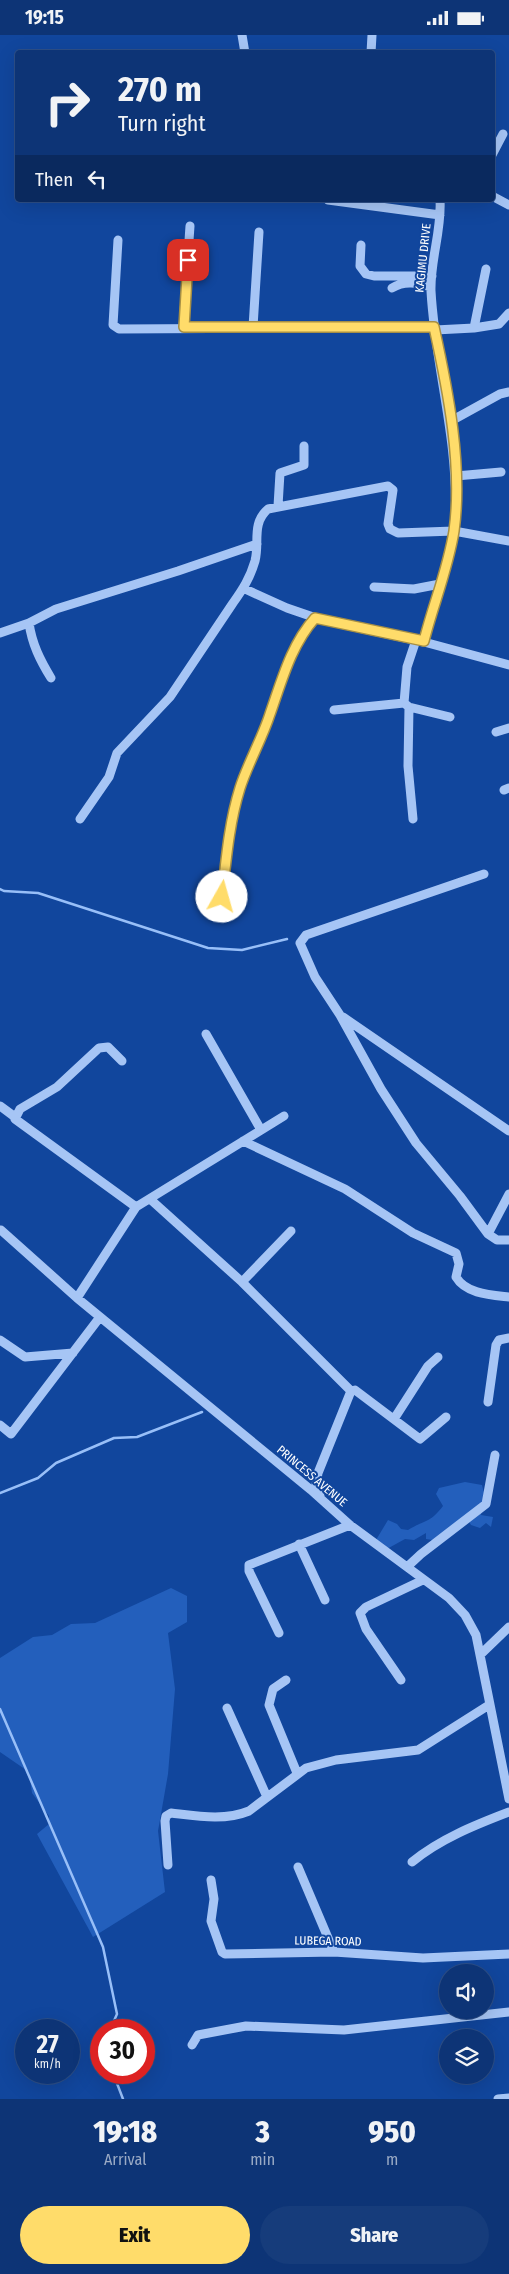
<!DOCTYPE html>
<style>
body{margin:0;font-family:"Fira Sans Condensed",sans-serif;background:#163c7b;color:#f1f3f6;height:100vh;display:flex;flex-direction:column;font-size:19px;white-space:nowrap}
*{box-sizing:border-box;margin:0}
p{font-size:16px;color:#9aaac5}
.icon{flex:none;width:28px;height:28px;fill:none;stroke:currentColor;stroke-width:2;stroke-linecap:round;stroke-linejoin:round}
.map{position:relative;height:2064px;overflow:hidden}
.panel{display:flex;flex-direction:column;background:#0d3476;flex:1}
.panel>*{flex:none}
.hud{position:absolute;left:15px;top:15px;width:480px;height:152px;border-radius:5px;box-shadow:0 5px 20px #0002,0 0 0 1px #2d4f88;background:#0d3476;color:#f1f3f6;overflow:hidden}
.buttons{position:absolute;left:439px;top:1929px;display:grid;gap:10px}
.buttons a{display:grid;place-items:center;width:55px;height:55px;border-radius:50%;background:#0d3476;box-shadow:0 5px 20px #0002,0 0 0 1px #2d4f88;font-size:25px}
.speed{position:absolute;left:15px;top:1984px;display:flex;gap:10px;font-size:25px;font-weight:700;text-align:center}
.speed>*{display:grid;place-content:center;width:65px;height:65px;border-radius:50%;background:#0d3476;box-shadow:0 5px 20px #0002,0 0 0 1px #2d4f88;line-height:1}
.speed small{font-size:12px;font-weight:400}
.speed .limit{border:8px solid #d22;background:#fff;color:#111}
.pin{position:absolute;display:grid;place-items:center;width:42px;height:42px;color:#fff;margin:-21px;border-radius:10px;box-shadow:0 2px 8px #0006}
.me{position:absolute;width:55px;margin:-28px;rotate:7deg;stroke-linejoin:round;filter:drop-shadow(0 0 4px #0008)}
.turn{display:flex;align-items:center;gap:18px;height:105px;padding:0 20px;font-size:22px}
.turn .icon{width:65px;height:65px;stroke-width:2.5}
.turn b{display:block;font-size:35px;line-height:42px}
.then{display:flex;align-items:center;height:48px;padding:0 20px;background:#0003;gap:10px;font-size:19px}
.eta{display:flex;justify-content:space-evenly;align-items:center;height:85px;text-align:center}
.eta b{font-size:30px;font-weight:800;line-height:35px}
.primary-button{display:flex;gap:10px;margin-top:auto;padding:10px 20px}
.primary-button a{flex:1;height:58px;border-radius:30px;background:#ffdc6a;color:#111;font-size:20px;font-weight:800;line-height:58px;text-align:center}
.primary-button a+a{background:#163c7b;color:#f1f3f6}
.status{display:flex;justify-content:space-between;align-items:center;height:35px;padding:0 25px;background:#0d3476;direction:ltr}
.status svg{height:14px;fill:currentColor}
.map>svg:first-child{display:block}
.green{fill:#235fbc}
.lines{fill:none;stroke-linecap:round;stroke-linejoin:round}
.stream{stroke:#98bff8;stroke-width:2.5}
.minor{stroke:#a6c5f5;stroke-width:9}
.route-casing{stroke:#a68f45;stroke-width:12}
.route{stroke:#ffdc6a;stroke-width:9}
.labels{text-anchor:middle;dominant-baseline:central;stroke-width:4;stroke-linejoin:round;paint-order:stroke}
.street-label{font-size:12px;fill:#fff;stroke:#11469d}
</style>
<div class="status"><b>19:15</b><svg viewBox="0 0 49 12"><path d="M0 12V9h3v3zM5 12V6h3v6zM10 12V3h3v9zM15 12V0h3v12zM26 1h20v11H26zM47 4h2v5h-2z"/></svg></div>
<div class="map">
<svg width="509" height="2064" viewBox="0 0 509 2064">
<rect width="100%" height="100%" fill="#11469d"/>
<path class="green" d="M465,1447L482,1450L484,1458L481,1480L493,1482L491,1492L486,1488L480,1493L471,1490L468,1485L439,1506L426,1504V1498L414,1505L405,1504L385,1515L376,1505L388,1485L397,1489L401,1494L408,1495C426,1484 429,1489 443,1471L436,1459L439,1453Z
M171,1553L187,1561V1587L168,1598L175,1654L168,1739L158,1796L165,1857L93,1902L37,1799L49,1789V1781L32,1758L29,1737L0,1717V1623L33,1602L52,1600L71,1589L95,1588Z"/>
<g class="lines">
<path class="stream" d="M0,854L4,856L38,858L208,913L242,915L287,904
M0,1458L38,1443L56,1428L114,1403L137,1402L202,1377
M0,1674L103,1912L117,1979L110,1995
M113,2038L123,2064"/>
<path class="minor" d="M242,0L245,18
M371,18L372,0
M492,120L503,99
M492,161L509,170
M328,165L440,180
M118,205L113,290L119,294L435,292
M361,210L360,231L366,239L374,241H432
M392,253C405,245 417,248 431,252
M183,292L190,191
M253,292L259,197
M474,293L499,289L509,278
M435,295L474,293L486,234
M451,386L500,359L509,357
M456,441L501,437
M278,471L280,438L304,430V411
M374,552L414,554L440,549
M245,554L287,573L322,585L424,607L509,630
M0,598L29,588
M424,607C434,565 453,525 455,482C459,405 435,332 431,256C430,225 442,195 440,165
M51,643C40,625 32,609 29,588L56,574L178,536L257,509
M409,672L450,682
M334,675L404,668
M496,697L509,693
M504,755L509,753
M80,784L109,742L117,718L170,662L233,568C243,554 250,543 255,526C260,507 251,489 268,474L388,451L393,455L388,489L390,494L398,498L454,496L509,506
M413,784L408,731L409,672L404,668L407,632L416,605
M484,839L306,900L300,908L315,942L340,980L381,1054L416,1108L460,1161L488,1199L497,1205H509
M222,862C226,826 229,788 240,753C248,728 262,704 270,679C282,645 291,610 315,583
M343,982L509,1096
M206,999L261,1095
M122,1026L108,1012L99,1013L57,1052L20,1074L15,1084L136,1172
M0,1071L15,1082
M243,1106L345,1154L413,1198L456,1218L459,1229L456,1242C466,1259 491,1260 509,1262
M150,1164L242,1247L351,1356L355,1355L420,1404L446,1382
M1,1195L77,1263L311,1455L350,1490L449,1563L465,1580L476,1600L509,1764
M488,1199L509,1159
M242,1247L291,1196
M77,1263L136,1172L284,1081
M0,1305L25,1322L73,1318
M488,1367L496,1310L499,1305L509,1303
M394,1384L428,1331L438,1322
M0,1390L11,1399L100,1282
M320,1461L316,1450L318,1438L351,1356
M299,1509L325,1565
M407,1532L421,1519L486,1469L495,1420
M279,1598L249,1536V1530L350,1490
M481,1619L509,1592
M286,1645L273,1654L269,1670L297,1738
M401,1645L366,1594L360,1578L366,1572L423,1545
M227,1673L267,1762
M412,1827C440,1804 475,1790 509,1777
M168,1830L165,1786L166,1781L171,1778C197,1781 225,1786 249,1776L306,1733L336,1725L418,1715L489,1670
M298,1832L334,1917
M211,1845L214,1864L211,1886L222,1917L225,1919L334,1917L423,1923L509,1919
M192,2010L198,2000L246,1991L344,1995L509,1977
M498,2064L509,2063"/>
</g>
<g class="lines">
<defs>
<path id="route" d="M188,225L184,292H434C448,355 463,431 454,496C448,534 433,570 424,606L315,583C291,610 282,645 270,679C262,704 248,728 240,753C229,788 226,826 222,862"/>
</defs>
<use href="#route" class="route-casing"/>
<use href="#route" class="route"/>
</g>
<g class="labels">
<g class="street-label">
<text transform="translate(423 223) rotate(-84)">KAGIMU DRIVE</text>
<text transform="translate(312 1441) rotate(40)">PRINCESS AVENUE</text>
<text transform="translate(328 1906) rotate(1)">LUBEGA ROAD</text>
</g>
</g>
</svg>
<div class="buttons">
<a><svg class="icon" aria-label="sound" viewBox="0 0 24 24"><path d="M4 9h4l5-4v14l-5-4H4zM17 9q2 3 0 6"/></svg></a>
<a><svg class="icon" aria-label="layers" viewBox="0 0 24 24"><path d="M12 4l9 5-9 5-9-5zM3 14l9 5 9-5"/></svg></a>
</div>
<div class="speed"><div>27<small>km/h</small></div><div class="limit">30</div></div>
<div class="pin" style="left:188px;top:225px;background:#d93025"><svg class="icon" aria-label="arrive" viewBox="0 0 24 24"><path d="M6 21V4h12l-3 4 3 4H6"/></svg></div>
<svg class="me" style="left:222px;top:862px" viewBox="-20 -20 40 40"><circle r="19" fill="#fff"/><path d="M0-13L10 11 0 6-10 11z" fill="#ffdc6a"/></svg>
<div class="hud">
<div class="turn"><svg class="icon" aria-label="right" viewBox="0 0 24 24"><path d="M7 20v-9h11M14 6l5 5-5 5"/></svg><div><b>270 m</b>Turn right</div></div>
<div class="then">Then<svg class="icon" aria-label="left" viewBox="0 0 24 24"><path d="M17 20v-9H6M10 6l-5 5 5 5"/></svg></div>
</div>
</div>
<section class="panel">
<div class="eta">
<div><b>19:18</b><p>Arrival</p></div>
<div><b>3</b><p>min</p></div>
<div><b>950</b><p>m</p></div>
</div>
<div class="primary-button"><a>Exit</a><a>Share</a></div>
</section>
